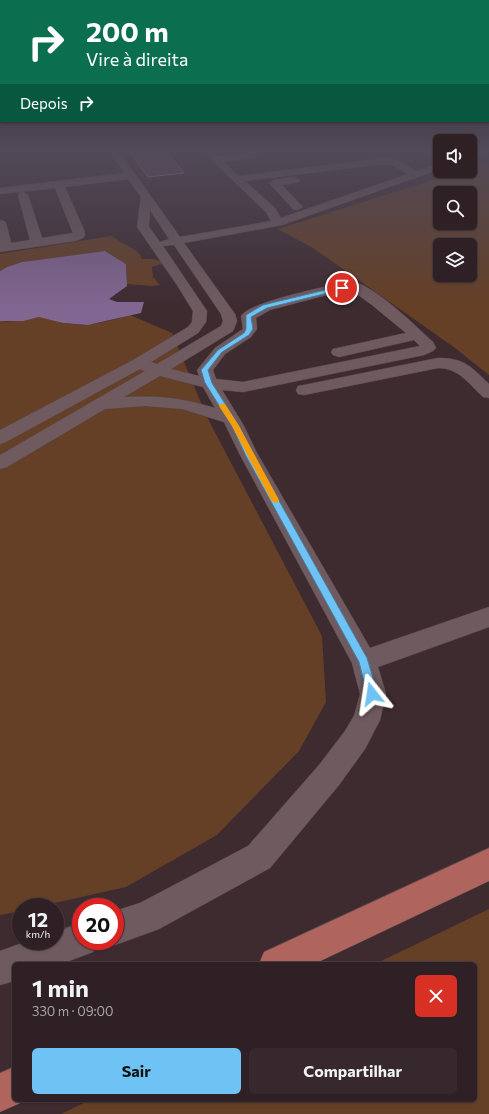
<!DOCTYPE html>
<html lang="pt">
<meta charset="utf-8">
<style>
body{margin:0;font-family:Commissioner,sans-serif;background:#36282c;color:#f1f3f6;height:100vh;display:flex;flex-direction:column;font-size:15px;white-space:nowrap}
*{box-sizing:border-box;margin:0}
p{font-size:13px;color:#a7a3a6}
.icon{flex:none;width:22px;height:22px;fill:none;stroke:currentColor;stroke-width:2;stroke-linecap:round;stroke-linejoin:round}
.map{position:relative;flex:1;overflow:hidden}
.sheet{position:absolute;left:12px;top:962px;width:465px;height:140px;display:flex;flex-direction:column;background:#2e2024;border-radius:6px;box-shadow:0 1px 3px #0004,0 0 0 1px #493e41}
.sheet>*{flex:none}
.guide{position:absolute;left:0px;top:0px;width:489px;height:122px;box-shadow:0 1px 3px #0004,0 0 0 1px #493e41;background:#0b6e4f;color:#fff;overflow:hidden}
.tools{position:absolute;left:433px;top:134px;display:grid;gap:8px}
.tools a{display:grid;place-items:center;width:44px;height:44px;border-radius:6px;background:#2e2024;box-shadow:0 1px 3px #0004,0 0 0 1px #493e41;font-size:20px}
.speed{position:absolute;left:12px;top:898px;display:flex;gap:8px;font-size:20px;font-weight:700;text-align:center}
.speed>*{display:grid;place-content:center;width:52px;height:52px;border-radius:50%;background:#2e2024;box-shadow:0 1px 3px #0004,0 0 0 1px #493e41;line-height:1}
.speed small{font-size:10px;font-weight:400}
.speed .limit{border:6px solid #d22;background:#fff;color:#111}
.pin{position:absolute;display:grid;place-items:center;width:34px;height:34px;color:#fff;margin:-17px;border:2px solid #fff;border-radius:50%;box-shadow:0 1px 4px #0007}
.me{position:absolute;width:44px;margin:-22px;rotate:345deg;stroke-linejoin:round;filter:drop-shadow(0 0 3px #0008)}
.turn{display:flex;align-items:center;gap:14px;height:84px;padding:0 20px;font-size:18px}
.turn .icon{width:52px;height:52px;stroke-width:2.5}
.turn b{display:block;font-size:28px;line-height:34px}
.then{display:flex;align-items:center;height:38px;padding:0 20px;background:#0003;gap:8px;font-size:15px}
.round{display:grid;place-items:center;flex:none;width:42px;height:42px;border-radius:6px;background:#36282c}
.head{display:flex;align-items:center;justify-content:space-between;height:68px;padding:0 20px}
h1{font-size:24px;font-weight:700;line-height:30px}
.primary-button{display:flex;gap:8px;margin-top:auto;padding:8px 20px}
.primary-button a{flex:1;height:46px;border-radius:6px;background:#6fc2f4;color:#111;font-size:16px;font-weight:700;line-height:46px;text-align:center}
.primary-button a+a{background:#36282c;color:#f1f3f6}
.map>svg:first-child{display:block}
.green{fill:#653f26;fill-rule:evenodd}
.water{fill:#816691}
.building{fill:#6a405f;stroke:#9c8b97}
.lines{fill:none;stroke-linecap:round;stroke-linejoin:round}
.minor-casing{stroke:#57494c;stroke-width:1}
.major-casing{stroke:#57494c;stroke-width:1}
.minor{fill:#6f5a5f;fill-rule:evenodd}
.major{fill:#b0645e;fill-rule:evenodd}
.route{fill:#6fc2f4;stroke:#487e9f}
.slow{fill:#f59e0b}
</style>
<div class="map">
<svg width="489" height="1114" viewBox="0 0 489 1114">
<rect width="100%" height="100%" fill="#3d2b30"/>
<path class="green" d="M489,162V375L455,348L313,248L278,229L461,171H470V168ZM440,193H470V223H440ZM440,245H470V275H440Z
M111,236L138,252L142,259H154L164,263L152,267L153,277L160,285L152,286L127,284L126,264L105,251L22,262L7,267L0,271V254Z
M130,315L172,333L207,417L322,636L326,702L299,751L217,835L126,887L37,907H21V911L0,915V321C15,323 26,318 40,317C48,317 56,321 64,323C87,327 108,322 130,315Z
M489,909V1114H61L90,1100H475V964H375Z"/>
<path class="water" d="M105,251L126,264L127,286L109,299L117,302H144L141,313L88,325L63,323L39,317L23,321H0V271L7,267L22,262Z"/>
<path class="building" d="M128,150H165L184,173L148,177Z"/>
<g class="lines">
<defs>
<path id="minor" d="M109,150H118L180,237L271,221L266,212L201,150H211L218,157L250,153V150H259L257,157L224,162L239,176L384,158L397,160L417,171L440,163V169L282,225L184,243L235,314L237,321L233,331L171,369L199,376L197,370L215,348L243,329L241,316C251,301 330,286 351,281C377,287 413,324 433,342L436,348L433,351L424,355L243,392L222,390L244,426L257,453L370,648L489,607V627L378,667L386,694L380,720L365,749L339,785L270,868L159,929L115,945L106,941H115V911L140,903L248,846L319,765L345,731L354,716L360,694L352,663L239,453L224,422L182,409L145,406L105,409L7,467L0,469V455L145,371L140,369L6,442L0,444V430L133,360L188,327L192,322L193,311L177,285L137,227L141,197L128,179L65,187L84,230L85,235L83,238L75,241L0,252V220L4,221L6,223L11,243L30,240L18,195L19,193L23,192L28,195L42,238L73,233L55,188L0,194V188L124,173ZM384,164L392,165L408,174L281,218L275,208L245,181ZM150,210L169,239L160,242L149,227ZM174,245L221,314L223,321L221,326L157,364L151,362L198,333L206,322L207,311L163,246ZM350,289L372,305L406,333L333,349L331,352L333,355L339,357L414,340L420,346L243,382L216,379L213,370L225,354L251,337L257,329L256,318L270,310ZM160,376L203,387L215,408C182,398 159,395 124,397Z
M476,150H489V152L470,159V153Z
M295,177L300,180L299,182L282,185L303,207L297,210L293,209L269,183L274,180Z
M438,358C465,358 471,367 489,384V398L483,397C468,383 459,368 438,368L304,395L298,394L296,390L298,386L304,385Z
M81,923V941H98L93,952L61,964H14V981L0,985V951L28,941H55V932Z"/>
<path id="major" d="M489,848V881L314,964H259L264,952Z
M14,1067V1100H27L0,1112V1073Z"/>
</defs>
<use href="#minor" class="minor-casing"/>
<use href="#major" class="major-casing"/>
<use href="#minor" class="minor"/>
<use href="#major" class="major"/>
</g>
<linearGradient id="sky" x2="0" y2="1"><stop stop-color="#22181a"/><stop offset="0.49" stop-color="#514a59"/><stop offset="1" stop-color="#514a59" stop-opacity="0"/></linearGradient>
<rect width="489" height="306" fill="url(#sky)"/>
<path class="route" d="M342,286L345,288L344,289L267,308L251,317L253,329L249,335L222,352L208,370L212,383L239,426L254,456L367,658L378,694L376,698L372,699L369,698L367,694L359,662L246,456L232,426L205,383L201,370L218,350L244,333L246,329V315L263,305Z"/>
<path class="slow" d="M220,404H225L239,426L279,500L278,502L275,503L271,500L232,426L219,406Z"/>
</svg>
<div class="tools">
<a><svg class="icon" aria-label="sound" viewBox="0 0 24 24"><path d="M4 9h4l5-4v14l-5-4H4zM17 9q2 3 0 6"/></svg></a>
<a><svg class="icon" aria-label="search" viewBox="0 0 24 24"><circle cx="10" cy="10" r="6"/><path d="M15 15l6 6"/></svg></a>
<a><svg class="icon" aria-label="layers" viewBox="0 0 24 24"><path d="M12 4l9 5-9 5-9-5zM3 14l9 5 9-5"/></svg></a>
</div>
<div class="speed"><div>12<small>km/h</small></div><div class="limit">20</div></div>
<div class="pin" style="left:342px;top:288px;background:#d93025"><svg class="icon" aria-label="arrive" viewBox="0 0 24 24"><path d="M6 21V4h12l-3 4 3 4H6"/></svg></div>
<svg class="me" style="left:372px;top:694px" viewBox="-20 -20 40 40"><path d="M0-17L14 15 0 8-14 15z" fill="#6fc2f4" stroke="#fff" stroke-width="4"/></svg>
<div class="guide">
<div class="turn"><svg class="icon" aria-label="right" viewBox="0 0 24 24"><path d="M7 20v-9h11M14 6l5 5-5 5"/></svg><div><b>200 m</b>Vire à direita</div></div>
<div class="then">Depois<svg class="icon" aria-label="right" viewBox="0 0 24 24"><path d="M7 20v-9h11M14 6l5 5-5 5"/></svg></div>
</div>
<section class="sheet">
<div class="head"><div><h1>1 min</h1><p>330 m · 09:00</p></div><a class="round" style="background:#d93025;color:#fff"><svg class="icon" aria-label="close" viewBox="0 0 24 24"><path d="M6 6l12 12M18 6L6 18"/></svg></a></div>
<div class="primary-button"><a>Sair</a><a>Compartilhar</a></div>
</section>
</div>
